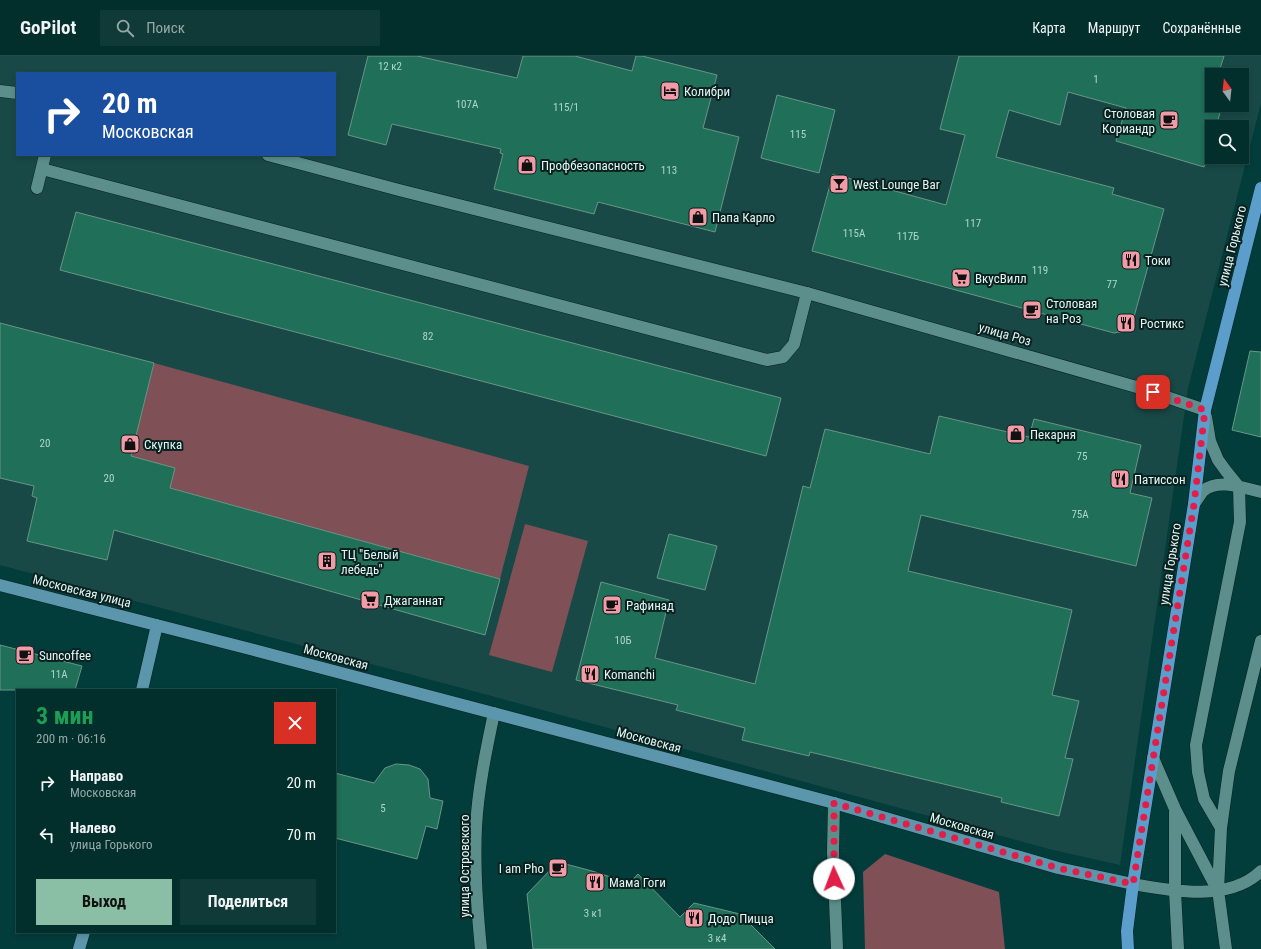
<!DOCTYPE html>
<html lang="ru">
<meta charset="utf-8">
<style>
body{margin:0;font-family:"Roboto Condensed",sans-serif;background:#103a38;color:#f1f3f6;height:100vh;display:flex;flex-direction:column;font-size:15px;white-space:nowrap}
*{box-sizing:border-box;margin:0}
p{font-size:13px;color:#96a8a9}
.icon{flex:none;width:22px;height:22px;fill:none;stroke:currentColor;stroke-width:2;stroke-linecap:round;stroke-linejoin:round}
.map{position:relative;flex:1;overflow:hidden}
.side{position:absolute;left:16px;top:633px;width:320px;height:244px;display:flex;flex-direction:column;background:#022e2c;border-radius:0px;box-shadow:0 2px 6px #0003,0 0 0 1px #234a48}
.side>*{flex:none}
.banner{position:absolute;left:16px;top:16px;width:320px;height:84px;border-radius:0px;box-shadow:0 2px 6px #0003,0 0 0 1px #234a48;background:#1a4fa0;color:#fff;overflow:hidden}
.needle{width:26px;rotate:345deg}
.fabs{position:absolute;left:1205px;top:12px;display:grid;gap:8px}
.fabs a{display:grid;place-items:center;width:44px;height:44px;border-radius:0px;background:#022e2c;box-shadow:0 2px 6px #0003,0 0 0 1px #234a48;font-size:20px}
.pin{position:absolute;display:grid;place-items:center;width:34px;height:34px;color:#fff;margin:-17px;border-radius:8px;box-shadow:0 2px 6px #0006}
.me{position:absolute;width:44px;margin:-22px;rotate:358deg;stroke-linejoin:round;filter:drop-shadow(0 0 3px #0008)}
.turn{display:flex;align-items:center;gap:14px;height:84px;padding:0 20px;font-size:18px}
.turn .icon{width:52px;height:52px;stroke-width:2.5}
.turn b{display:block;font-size:28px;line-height:34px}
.round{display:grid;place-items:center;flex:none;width:42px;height:42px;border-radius:0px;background:#103a38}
.headline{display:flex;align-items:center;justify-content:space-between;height:68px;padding:0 20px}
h1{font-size:24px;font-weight:700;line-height:30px;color:#1e9e55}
.button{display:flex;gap:8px;margin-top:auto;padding:8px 20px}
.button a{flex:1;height:46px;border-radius:0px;background:#8abfa5;color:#111;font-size:16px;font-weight:700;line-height:46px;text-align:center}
.button a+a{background:#103a38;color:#f1f3f6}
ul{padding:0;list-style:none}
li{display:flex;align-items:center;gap:12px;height:52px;padding:0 20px}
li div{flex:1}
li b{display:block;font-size:15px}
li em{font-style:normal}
header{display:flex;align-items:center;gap:24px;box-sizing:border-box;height:56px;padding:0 20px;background:#022e2c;border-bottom:1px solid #234a48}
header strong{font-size:19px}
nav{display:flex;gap:22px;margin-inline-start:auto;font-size:14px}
.search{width:280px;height:36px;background:#103a38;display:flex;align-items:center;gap:10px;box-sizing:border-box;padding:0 14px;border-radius:0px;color:#96a8a9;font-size:15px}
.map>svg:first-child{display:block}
.built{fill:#184947;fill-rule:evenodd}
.green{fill:#7f5056}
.building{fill:#1f6f59;stroke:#699686}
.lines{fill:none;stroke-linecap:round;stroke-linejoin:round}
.lane-casing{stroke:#062120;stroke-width:13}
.street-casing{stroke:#062120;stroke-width:13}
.secondary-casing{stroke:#062120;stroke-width:13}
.primary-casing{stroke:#062120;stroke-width:13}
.lane{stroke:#5c8f8c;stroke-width:12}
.street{stroke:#5c8f8c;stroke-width:12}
.secondary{stroke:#5b96ac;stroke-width:12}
.primary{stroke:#5b9ecc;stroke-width:12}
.route{stroke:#e11d48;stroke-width:7;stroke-dasharray:0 12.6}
.labels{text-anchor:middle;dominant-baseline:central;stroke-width:4;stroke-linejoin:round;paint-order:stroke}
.number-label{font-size:11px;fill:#aed6ce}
.poi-label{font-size:13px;fill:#ddf8f5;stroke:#0b201f;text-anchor:start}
.street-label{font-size:13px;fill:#ddf8f5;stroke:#0b201f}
</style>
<header>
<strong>GoPilot</strong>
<div class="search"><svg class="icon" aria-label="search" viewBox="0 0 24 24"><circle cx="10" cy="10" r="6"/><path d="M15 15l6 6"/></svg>Поиск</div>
<nav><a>Карта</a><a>Маршрут</a><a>Сохранённые</a></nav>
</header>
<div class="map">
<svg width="1261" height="893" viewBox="0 0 1261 893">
<rect width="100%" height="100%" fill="#023d3b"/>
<path class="built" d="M0,0H1261V47L1188,332L1120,809L1049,793L488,639L0,509ZM17,17H335V99H17ZM1212,19H1242V49H1212ZM1212,71H1242V101H1212Z"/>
<path class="green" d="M154,307L529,410L500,523L170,432L131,400Z
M525,468L588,485L552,616L489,599Z
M885,798L999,836L1005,893H865L863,816Z"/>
<path class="building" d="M368,0H417L517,22L523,0H575L632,15L636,0H642L717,19L703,72L739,81L715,176L598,146L594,158L494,133L503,98L500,97L501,93L392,68L386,89L348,79Z
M959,0H1224L1218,19H1212V37L1208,49H1222L1216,71H1212V83L1204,111L1116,85L1126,52L1068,36L1060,69L1009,54L996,101L1114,132L1112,138L1164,153L1132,268L1124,275L1114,277L812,195L833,118L946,149L965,79L940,73Z
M777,39L835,54L819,117L761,102Z
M76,156L781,342L766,400L60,214Z
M0,267L154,307L131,400L175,412L170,432L500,523L485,579L114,474L107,504L27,485L37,442L32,440L34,430L0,422Z
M1250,295L1261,296V381L1232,374Z
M939,360L1029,381L1034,363L1141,389L1130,437L1152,442L1136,510L921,459L908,515L1072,554L1052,639L1079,645L1065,702L1073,703L1059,760L1001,746L1002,742L810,696L809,700L742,684L745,672L676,654L678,649L576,624L601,526L669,544L655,602L755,628L803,430L810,432L825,373L930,398Z
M669,478L717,490L705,534L657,522Z
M0,589L82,610L75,634H0Z
M396,708L409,709L420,713L428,723L430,742L443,745L437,773L426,770L417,803L335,782V717L374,727L385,712Z
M558,806L592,815L629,827L638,818L680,861L694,847L740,858L775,893H533L527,838Z"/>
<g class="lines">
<defs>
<path id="lane" d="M42,113L767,304L783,301L794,288L807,237
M37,132L45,99
M1206,361L1210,385L1218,404L1226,415L1239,431L1240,466L1196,689L1198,716L1204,743L1221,772
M1194,448C1197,444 1200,439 1203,435C1219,422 1243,432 1261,436
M1153,702L1175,753L1217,833
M1175,756V835L1178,893
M1133,828C1172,835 1230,846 1261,815
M1226,893L1218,834L1221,772L1229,715L1261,585"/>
<path id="street" d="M0,35L17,37
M268,99L399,134L807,237L1140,332L1205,354
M834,747L833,796L837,893
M481,893C477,853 474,811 476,771C478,733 486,695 494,657"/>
<path id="secondary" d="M0,529L254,594L834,747L1058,812L1133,828
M142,634L157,569
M79,893L84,876"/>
<path id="primary" d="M1128,893L1127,875L1133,828L1194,448L1205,354L1261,132"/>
</defs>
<use href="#lane" class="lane-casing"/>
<use href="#street" class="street-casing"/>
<use href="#secondary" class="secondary-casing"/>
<use href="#primary" class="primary-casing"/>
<use href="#lane" class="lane"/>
<use href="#street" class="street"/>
<use href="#secondary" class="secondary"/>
<use href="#primary" class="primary"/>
</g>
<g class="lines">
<path class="route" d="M834,823V747L1058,812L1133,828L1194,448L1205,354L1153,336"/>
</g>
<defs>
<symbol id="hotel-square" viewBox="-11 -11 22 22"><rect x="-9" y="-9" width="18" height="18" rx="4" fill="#f39aa7" stroke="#0b201f"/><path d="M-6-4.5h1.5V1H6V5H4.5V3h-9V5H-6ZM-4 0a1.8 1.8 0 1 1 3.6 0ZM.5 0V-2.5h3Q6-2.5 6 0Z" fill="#111"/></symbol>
<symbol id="cafe-square" viewBox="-11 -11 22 22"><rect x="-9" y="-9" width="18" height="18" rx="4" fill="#f39aa7" stroke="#0b201f"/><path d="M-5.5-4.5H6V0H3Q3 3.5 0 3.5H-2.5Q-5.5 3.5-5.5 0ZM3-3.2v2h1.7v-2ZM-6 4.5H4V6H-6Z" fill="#111"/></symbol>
<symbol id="shop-square" viewBox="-11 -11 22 22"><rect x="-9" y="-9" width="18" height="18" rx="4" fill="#f39aa7" stroke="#0b201f"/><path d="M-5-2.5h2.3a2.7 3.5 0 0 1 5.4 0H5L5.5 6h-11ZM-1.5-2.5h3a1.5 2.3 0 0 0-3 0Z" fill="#111"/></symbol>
<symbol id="bar-square" viewBox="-11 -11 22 22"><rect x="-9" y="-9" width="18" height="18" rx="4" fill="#f39aa7" stroke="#0b201f"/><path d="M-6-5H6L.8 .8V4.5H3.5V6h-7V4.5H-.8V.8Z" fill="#111"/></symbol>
<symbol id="restaurant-square" viewBox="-11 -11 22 22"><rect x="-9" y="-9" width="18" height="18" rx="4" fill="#f39aa7" stroke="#0b201f"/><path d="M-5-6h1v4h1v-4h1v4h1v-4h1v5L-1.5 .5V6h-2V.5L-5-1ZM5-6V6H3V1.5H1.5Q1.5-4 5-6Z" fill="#111"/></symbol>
<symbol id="supermarket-square" viewBox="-11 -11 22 22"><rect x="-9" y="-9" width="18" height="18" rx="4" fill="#f39aa7" stroke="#0b201f"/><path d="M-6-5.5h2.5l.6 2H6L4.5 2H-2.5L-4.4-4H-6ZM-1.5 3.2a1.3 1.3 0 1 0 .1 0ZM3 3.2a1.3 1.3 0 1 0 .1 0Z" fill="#111"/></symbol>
<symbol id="building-square" viewBox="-11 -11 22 22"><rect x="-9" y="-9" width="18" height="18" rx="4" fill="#f39aa7" stroke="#0b201f"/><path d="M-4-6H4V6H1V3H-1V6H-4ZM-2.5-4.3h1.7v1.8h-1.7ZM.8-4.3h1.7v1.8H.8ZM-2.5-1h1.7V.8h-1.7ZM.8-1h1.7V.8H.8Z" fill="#111"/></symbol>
</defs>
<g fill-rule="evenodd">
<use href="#hotel-square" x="659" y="24" width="22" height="22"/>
<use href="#cafe-square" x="1158" y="53" width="22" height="22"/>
<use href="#shop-square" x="516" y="98" width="22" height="22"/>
<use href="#bar-square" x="828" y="117" width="22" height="22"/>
<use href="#shop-square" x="687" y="150" width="22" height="22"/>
<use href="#restaurant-square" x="1120" y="193" width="22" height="22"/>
<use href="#supermarket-square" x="950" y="211" width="22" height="22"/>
<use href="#cafe-square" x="1021" y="243" width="22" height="22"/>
<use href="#restaurant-square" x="1115" y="256" width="22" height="22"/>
<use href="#shop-square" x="1005" y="367" width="22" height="22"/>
<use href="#shop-square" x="119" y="377" width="22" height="22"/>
<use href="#restaurant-square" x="1109" y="412" width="22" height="22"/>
<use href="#building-square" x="316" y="494" width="22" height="22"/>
<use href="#supermarket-square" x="359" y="533" width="22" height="22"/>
<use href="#cafe-square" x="601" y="538" width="22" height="22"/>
<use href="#cafe-square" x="14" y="588" width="22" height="22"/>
<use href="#restaurant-square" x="579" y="607" width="22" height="22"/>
<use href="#cafe-square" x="547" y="801" width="22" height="22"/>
<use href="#restaurant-square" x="584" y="815" width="22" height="22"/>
<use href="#restaurant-square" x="683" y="851" width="22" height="22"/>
</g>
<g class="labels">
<g class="number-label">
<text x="390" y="10">12 к2</text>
<text x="1096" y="23">1</text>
<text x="467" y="48">107А</text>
<text x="566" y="51">115/1</text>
<text x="798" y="78">115</text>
<text x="669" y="114">113</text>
<text x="973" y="167">117</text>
<text x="854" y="177">115А</text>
<text x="908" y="180">117Б</text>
<text x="1040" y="214">119</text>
<text x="1112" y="228">77</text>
<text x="428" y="280">82</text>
<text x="45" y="387">20</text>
<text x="1082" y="400">75</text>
<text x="109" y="422">20</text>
<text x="1080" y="458">75А</text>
<text x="623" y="584">10Б</text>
<text x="59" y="618">11А</text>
<text x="383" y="752">5</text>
<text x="593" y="857">3 к1</text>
<text x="717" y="882">3 к4</text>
</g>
<g class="poi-label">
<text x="684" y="35">Колибри</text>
<text x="1155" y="57" text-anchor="end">Столовая<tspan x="1155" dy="15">Кориандр</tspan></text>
<text x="541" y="109">Профбезопасность</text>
<text x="853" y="128">West Lounge Bar</text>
<text x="712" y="161">Папа Карло</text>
<text x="1145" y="204">Токи</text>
<text x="975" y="222">ВкусВилл</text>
<text x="1046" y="247">Столовая<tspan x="1046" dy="15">на Роз</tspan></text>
<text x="1140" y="267">Ростикс</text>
<text x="1030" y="378">Пекарня</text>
<text x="144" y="388">Скупка</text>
<text x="1134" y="423">Патиссон</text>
<text x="341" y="498">ТЦ "Белый<tspan x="341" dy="15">лебедь"</tspan></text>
<text x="384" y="544">Джаганнат</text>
<text x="626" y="549">Рафинад</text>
<text x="39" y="599">Suncoffee</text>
<text x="604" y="618">Komanchi</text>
<text x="544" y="812" text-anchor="end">I am Pho</text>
<text x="609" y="826">Мама Гоги</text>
<text x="708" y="862">Додо Пицца</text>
</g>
<g class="street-label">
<text transform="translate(1232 190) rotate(-76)">улица Горького</text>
<text transform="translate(1005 278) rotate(16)">улица Роз</text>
<text transform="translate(1170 508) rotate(-81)">улица Горького</text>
<text transform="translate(82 535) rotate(14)">Московская улица</text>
<text transform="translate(336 601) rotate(15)">Московская</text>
<text transform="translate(649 684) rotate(15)">Московская</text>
<text transform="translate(962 770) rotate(16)">Московская</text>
<text transform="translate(464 810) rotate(-90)">улица Островского</text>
</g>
</g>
</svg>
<div class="fabs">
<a><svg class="needle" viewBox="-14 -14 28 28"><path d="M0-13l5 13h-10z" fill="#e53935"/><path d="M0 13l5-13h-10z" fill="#96a8a9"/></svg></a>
<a><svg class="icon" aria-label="search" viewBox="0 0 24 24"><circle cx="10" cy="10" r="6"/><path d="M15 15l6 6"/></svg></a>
</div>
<div class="pin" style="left:1153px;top:336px;background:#d93025"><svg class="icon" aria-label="arrive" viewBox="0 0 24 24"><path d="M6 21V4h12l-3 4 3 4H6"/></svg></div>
<svg class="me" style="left:834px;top:823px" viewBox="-20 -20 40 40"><circle r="19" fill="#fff"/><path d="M0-13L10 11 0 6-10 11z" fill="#e11d48"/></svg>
<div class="banner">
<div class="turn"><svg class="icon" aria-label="right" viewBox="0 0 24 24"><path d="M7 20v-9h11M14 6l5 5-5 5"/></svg><div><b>20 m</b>Московская</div></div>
</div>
<section class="side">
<div class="headline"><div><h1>3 мин</h1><p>200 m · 06:16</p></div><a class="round" style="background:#d93025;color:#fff"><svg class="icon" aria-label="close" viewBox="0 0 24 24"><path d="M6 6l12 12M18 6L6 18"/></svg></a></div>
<ul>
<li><svg class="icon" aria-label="right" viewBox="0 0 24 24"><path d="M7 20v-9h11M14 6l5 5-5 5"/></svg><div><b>Направо</b><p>Московская</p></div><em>20 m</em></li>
<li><svg class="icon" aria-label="left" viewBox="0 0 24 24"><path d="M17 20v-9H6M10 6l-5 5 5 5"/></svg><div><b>Налево</b><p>улица Горького</p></div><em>70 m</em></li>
</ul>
<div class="button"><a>Выход</a><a>Поделиться</a></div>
</section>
</div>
